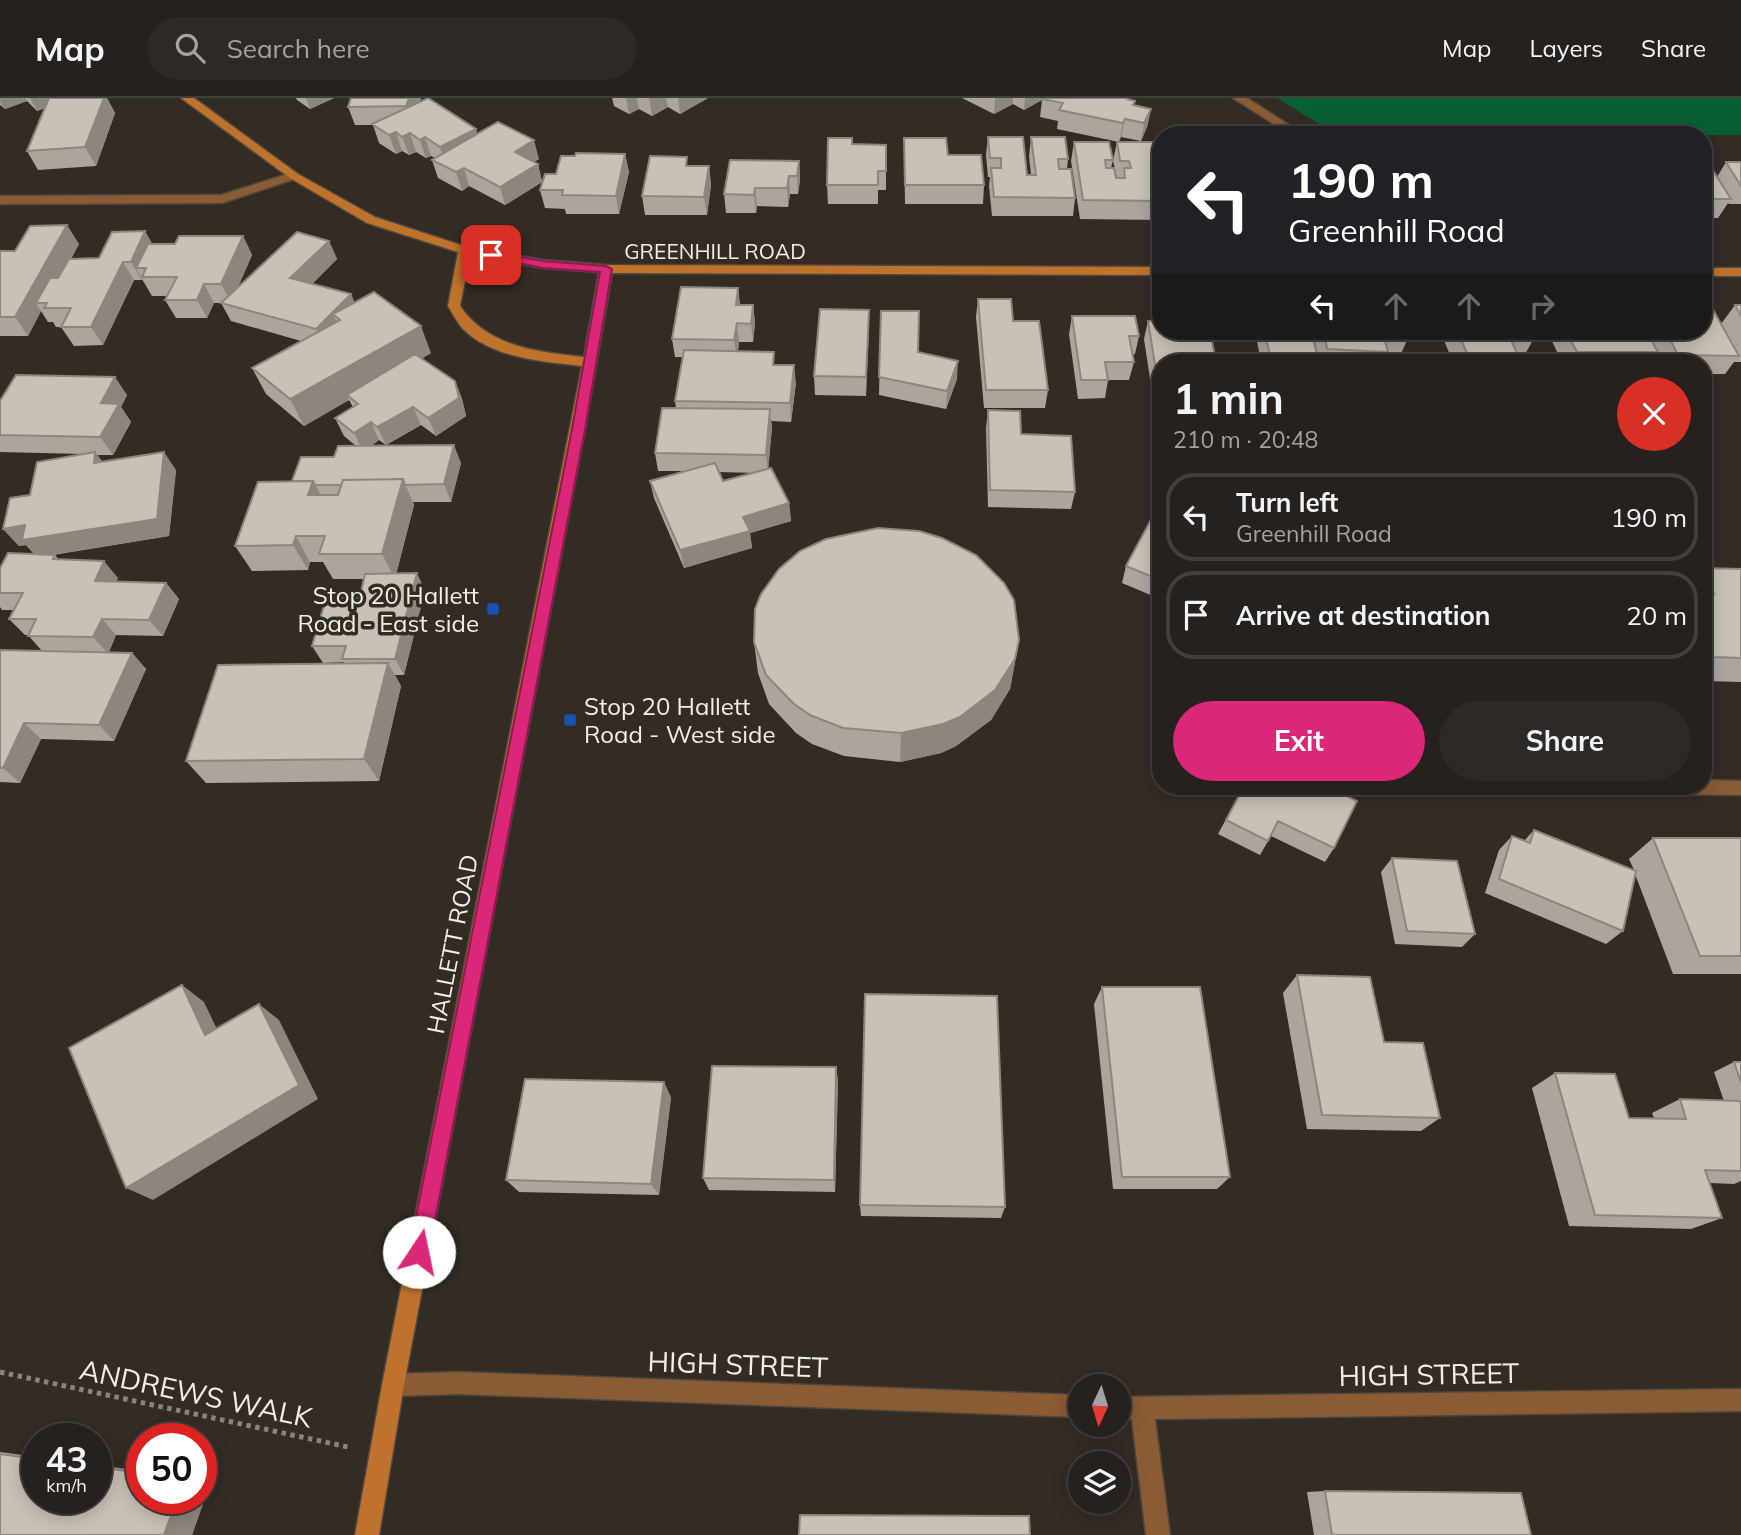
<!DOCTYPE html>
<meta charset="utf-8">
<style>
body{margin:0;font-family:Mulish,sans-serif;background:#2e2925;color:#f1f3f6;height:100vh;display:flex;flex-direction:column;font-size:26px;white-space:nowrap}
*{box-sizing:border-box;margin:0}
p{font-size:23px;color:#a4a3a3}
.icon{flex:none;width:38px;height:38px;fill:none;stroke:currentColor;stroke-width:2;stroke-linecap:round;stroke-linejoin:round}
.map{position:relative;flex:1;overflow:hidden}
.sheet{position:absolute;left:1152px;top:256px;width:560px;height:441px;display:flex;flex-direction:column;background:#26211c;border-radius:28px;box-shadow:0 4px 18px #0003,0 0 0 2px #423e3b}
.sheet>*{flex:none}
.hud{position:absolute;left:1152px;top:28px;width:560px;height:214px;border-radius:28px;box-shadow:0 4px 18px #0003,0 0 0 2px #423e3b;background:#202124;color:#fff;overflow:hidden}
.needle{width:46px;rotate:184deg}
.controls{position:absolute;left:1068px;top:1276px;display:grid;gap:14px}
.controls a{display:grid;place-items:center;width:63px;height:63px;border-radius:50%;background:#26211c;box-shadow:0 4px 18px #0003,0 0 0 2px #423e3b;font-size:35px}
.speed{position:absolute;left:21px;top:1325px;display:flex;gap:14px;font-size:35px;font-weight:700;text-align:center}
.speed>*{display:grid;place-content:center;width:91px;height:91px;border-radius:50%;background:#26211c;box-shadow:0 4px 18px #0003,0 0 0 2px #423e3b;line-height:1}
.speed small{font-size:18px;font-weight:400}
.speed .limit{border:10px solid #d22;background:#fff;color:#111}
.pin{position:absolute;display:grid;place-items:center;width:60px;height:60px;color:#fff;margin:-30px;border-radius:14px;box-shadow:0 4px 10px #0006}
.me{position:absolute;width:77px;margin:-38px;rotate:11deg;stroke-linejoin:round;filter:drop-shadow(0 0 5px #0008)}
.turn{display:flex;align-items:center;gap:24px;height:147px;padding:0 21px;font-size:32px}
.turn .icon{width:91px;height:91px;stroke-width:2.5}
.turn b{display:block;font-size:49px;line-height:60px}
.lanes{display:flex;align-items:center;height:66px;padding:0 21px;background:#0003;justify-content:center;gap:35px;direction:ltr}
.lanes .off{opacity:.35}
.round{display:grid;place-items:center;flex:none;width:74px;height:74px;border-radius:37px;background:#2e2925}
.head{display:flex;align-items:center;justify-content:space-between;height:119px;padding:0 21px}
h1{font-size:42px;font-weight:700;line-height:52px}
.cta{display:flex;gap:14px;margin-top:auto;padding:14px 21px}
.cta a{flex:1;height:80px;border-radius:42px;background:#db2777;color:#fff;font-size:28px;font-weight:700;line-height:80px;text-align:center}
.cta a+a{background:#2e2925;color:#f1f3f6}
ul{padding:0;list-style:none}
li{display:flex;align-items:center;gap:21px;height:88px;margin:0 14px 10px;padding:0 7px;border:4px solid #423e3b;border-radius:28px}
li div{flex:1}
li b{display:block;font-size:26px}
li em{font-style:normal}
header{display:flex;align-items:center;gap:42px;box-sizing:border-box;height:98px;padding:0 35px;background:#26211c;border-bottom:2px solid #423e3b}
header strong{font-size:33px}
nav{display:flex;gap:38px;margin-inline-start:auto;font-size:24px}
.search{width:490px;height:63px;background:#2e2925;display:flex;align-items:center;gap:18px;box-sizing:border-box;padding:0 24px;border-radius:38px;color:#a4a3a3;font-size:26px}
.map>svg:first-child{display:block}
.green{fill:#066033}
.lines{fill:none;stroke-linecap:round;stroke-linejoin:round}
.street-casing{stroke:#4e4740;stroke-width:3}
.secondary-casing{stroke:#4e4740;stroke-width:3}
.path{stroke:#89847e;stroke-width:5;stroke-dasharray:4.5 4.5;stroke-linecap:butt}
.street{fill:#8b5b33;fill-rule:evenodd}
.secondary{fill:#be722c;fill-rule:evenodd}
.wall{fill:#ada59d;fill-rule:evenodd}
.shaded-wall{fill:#8d867f}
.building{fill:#c9c0b6;stroke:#8d867f;stroke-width:2}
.route{fill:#db2777;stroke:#8e194d;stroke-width:2}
.transit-dot{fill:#1a4fb4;stroke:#332c25;stroke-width:2.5}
.labels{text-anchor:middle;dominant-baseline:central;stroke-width:7;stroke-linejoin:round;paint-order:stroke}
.far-street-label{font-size:21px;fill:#f2eee9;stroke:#332c25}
.poi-label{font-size:24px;fill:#f2eee9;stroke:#332c25;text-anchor:end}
.street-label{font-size:24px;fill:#f2eee9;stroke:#332c25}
.near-street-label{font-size:28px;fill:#f2eee9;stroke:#332c25}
</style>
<header>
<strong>Map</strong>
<div class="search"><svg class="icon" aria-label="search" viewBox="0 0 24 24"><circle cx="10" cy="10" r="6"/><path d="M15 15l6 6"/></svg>Search here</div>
<nav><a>Map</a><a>Layers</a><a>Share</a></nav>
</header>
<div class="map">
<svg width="1741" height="1437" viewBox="0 0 1741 1437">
<rect width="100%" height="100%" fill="#332c25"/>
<path class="green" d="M1277,0H1741V37H1337Z"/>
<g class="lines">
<defs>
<path id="street" d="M1233,0H1247L1305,37H1291Z
M294,74L300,78L298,80L222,105L0,106V98L221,97Z
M1703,682L1741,683V697L1592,695L1586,693L1583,688H1703Z
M458,1274L1080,1297V1319L458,1296L393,1298L385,1295L382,1287L385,1279L393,1276Z
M1741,1291V1313L1155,1321L1170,1437H1146L1132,1321H1118V1299Z"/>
<path id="secondary" d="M181,0H194L298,76L375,119L467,149L543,162L606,167L1160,169V177L612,175L585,331L404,1287L379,1437H355L382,1287L582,268C544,264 492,260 463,231C457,224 452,215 448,208L458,154L367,125L290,80ZM470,157L543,170L599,174L584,259C538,254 488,249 460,208Z
M1703,170H1741V178H1703Z"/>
</defs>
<use href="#street" class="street-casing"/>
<use href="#secondary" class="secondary-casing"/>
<path class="path" d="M0,1274L348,1349"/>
<use href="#street" class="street"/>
<use href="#secondary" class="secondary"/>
</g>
<path class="wall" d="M0,0H107L115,15L96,68L38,72L27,53L45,10L37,13L27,3L5,11L0,7Z
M296,0H334L310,11L297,2Z
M351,0H421L420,4L476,31L477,36L539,61L534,64L538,66L542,84L505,107L469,88L462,93L438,80L432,62L435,60L431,58L426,60L416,54L409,57L402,53L396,56L379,45L373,27H355L348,9Z
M612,0H708L680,16L668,9L652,18L639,11L629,16L614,8Z
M962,0H1128V1L1135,3L1134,8L1151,11L1147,29L1141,43L1121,39L1119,44L1057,31L1058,23L1040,19L1042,2L1024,12L1013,6L994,16Z
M1507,27L1532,37H1502Z
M1569,27L1595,35L1599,27L1625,37H1564Z
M1662,28L1690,37H1657Z
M988,39L1027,77H1031L1029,58L1031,39L1068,61L1067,71L1075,100L1073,118H992L989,88L990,79H988L986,57Z
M904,40L948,57L984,87L983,106H905Z
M1074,44L1113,62L1111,70L1117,80L1113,63L1117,44L1160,81V122L1080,121L1071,63Z
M852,46L886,47V92H878V106H828L827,87Z
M625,56L629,74L619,116H566L565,111L545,110L540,92L575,58Z
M1703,57L1717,79L1726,64H1741V106H1729L1728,105L1718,120H1703Z
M799,63L800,82L798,96H790L788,109L757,108L756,115H726L724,96Z
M688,68H709L711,87L707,117H645L642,98Z
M243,138L252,157L238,189L329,143L337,161L312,186L351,196L354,204L431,255L421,261L455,283L462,301L466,318L436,338L421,327L386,347L379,342L371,348L461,365L451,404H413L414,407L396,476L425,492L404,577H395L401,588L379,683L206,685L186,663L344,565V564L323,565L312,548L361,494L364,481H333L323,464H310L308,472L252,473L235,448L292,383L356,348L344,338L335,320L353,309L349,302L304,328L266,296L252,270L301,243L231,223L221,205H214L207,220H176L165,202L167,198H152L142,181V182H134L103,247L74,248L61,229H56L53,224H48L41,213L28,238H0V153H15L79,146L71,161L99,160L153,146H175Z
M738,190L740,207H753L755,225L753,244H739L738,253L776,267L796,285L791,324L771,323L772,329L768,371L789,405L791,423L750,435L752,450L684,470L654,400L650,383L685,373H658L655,355L676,310L675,303L683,259H675L672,241ZM719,374L755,375L723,383Z
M978,201L1013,223L1048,292L1045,310H984L976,219Z
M1735,207H1741V264H1734L1725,276H1703V264H1660L1656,257L1651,264H1562L1547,233H1703L1721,226Z
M869,212L866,298L815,297L814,278Z
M881,213L918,254L957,281L946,311L879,297Z
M1072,218L1139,238L1135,256H1132L1134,264L1129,282H1108L1105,300L1078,301L1069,236Z
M1148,223L1160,264V346L1144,241Z
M1255,233H1311L1318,260L1313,233H1406L1408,240L1400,258H1386L1383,264H1261Z
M1440,233H1529L1533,242L1523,260H1519L1521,264H1453Z
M127,297L121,309L131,324L113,357H97L102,363L176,372L169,438L53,457H55L59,462L118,480L116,483L166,485L179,501L163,538L116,537L109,554L132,555L146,571L114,643L41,641L20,685L0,684V552L42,553L28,537H25L9,521L14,512H2L0,509V470L34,456L26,447L19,448L3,431L30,397L83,356L0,354V337Z
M988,312L1021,336L1075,394L1071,411L988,409L986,330Z
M1160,419V501L1122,485L1126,468Z
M1703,470L1741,471V584L1703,583Z
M1019,542L1010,591L991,622L956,648L941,655L900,664L844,658L812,646L796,635L769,606L758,575L754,544Z
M1244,688L1334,750L1325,764L1271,738L1260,757L1218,736Z
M1534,732L1634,772L1629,761L1653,740H1741V876H1673L1635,776L1623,833L1606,846L1485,795L1499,752L1512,738L1524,743Z
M1392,760L1475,836L1462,849L1395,846L1381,774Z
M1297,877L1384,944L1440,1020L1421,1033L1307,1031L1283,895Z
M1102,889L1230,1079L1217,1091H1113L1094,906Z
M1734,964H1741V1083L1734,1086L1710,1085L1722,1120L1691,1131L1569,1128L1532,990L1555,975L1629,1020H1654L1652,1015L1680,1001L1724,1003L1714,974Z
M836,969L838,984L835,1094L709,1092L703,1080Z
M671,999L659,1097L519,1094L506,1082Z
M860,1107L1005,1109L1001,1120L861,1118Z
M0,1354L37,1359V1400H96V1367L142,1373V1400H201V1381L211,1383L192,1437H0Z
M1325,1393L1531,1437H1314L1307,1394Z"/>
<path class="shaded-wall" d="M0,0H25L27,3L5,11L0,4Z
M30,0H70L37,13Z
M104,0H107L115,15L96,68L85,49Z
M306,0H334L310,11Z
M409,0H421L412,27L406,8Z
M626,0H637L639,11L629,16Z
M649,0H666L668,9L652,18Z
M678,0H708L680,16Z
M995,0H1013V6L994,16Z
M1025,0H1045L1024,12Z
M1151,11L1147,29L1141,43L1144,25Z
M1125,21L1121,39L1119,44L1123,25Z
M476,31L481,50L445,67L440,49Z
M396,34L402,53L396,56L389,37Z
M410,35L416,54L409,57L402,39Z
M425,39L431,58L426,60L420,42Z
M534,42L539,61L520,73L515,54Z
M625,56L629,74L619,116L616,98Z
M799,63L800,82L798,96L797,78Z
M538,66L542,84L505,107L500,89Z
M709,68L711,87L707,117L704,99Z
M464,70L469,88L462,93L456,74Z
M789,78L790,96L788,109L787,90Z
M755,90L757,108L756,115L754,97Z
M67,127L79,146L46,205H36L41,213L28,238L15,219Z
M145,133L156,152L146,170H136L142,181V182L131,164Z
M243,138L252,157L231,205L221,186Z
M329,143L337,161L299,199L290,180Z
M123,164L134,182L103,247L91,229Z
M204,186L214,205L207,220L197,202Z
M738,190L740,209L736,207Z
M351,196L359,215L340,222L333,216L340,234L324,250L316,231Z
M753,207L755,225L753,244L751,226Z
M869,212V230L866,298V279Z
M737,225L739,244L737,260L734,242Z
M421,228L431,255L351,301L347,297L349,302L304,328L290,301Z
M958,263L957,281L946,311L947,293Z
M794,267L796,285L791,324L790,305Z
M115,279L127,297L121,309L131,324L113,357L100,339L101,305Z
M455,283L462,301L466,318L436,338L428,320Z
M413,309L421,327L386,347L377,329Z
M770,311L772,329L768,375L766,357Z
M371,324L379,342L363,353L354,335Z
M454,347L461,365L451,404L444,386Z
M95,354L108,372L94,365Z
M164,354L176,372L169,438L37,459L26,447L19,448L3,431Z
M403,381L414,407L395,481L382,456Z
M313,383L327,408L308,397Z
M789,405L791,423L750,435L752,450L684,470L680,452L743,419Z
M296,438L310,464L308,472L293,447Z
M104,463L118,480L109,500L95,483Z
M417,475L425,492L404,577L395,561Z
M166,485L179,501L163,538L149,522Z
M102,521L116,537L108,556L93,539Z
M1019,542L1010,591L991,622L956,648L941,655L900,664L901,635Z
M132,555L146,571L114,643L99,627Z
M388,565L401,588L379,683L364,661Z
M24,625L41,641L20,685L3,670Z
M182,887L204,904L227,952L205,937Z
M259,906L279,922L318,1001L153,1102L126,1090Z
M836,969L838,984L835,1094L834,1082Z
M664,984L671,999L659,1097L651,1086Z
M201,1382L211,1383L192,1437H164L177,1400H201Z"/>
<path class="building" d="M49,0H104L85,49L27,53Z
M351,0H409L406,8L348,9Z
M428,0L476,31L440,49L425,39L420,42L410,35L402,39L396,34L389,37L372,26Z
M1043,0H1127V1L1135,3L1133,7L1151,11L1144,25L1125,21L1123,25L1059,12L1063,5L1042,1Z
M498,24L534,42L515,54L538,66L500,89L464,70L456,74L432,62Z
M1507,27H1527L1532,37H1512Z
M1569,27H1591L1596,37H1574Z
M1599,27L1620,28L1625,37H1605Z
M1662,28H1684L1690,37H1668Z
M988,39H1023L1027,77H1036L1031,39H1065L1068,61H1058L1059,71H1071L1075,100L994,99L991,70H1001V60H990Z
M828,40H852V46L886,47V73H878V87H827Z
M904,40H946L948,57H981L984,87H905Z
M1074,44H1109L1113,62H1105L1106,70H1114L1116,80H1125L1124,70H1131L1129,63H1120L1117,44H1153L1160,81V103L1083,102Z
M576,55L625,56L616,98L562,97L563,92H540L545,76H556L561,58H575Z
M1703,57L1731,101H1703Z
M650,58L687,59L686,68H709L704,99L642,98Z
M730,62L799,63L797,78H789L787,90H755L754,97L724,96Z
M1726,64H1741V88Z
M67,127L15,219H0V153H15L30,128Z
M145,133L131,164H123L91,229H61L71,210H44L47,205H36L50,180H58L69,161L99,160L112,134Z
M297,134L329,143L290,180L351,196L316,231L221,205Z
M179,138H243L221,186H204L197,202H165L177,179H142L146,170H136L148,146H175Z
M681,189L738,190L736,207H753L751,226L737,225L734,242L672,241Z
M374,194L421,228L290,301L252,270L340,222L333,216Z
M978,201H1011L1013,223H1039L1048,292H986Z
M1735,207H1741V218Z
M1703,208H1711L1739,258L1678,257L1666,233H1703Z
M820,211L869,212L866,279L814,278Z
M881,213H919L918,254L958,263L947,293L879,279Z
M1072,218H1135L1139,238H1129L1134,264H1105L1108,282H1081Z
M1148,223H1160V233H1210L1216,264H1160V298Z
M1264,233H1311L1319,264H1272Z
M1324,233H1406L1408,240L1384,239L1388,254L1327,251Z
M1457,233H1529L1533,242H1511L1521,264H1471Z
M1566,233H1646L1658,254H1577Z
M684,252L774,254L773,267H794L790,305L675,303Z
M415,256L455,283L459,300L428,320L413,309L377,329L371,324L354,335L335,320L358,306L347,297Z
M16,277L115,279L101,305L119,306L100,339L0,337V303Z
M662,310L770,311L766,357L655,355Z
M988,312L1020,313L1021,336L1071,338L1075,394L990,392Z
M454,347L444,386L405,387L403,381L343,382L341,387H315L313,383H292L301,359H334L338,348Z
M95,354L94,365L164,354L157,421L22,442L25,427L3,431L10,400L30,397L37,364Z
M715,365L723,383L771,370L789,405L743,419L750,433L680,452L650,383Z
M403,381L382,456H319L325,438H296L293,447L235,448L258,384L313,383L308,397H338L343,382Z
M1154,416L1160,419V482L1126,468Z
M878,430L919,433L942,440L976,457L1004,485L1014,502L1019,542L1015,561L995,592L960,619L943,626L901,635L843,630L810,617L794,606L766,577L754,544L755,511L761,496L779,471L800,453L826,441Z
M8,455L55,457L53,461L104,463L95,483L166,485L149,522L102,521L93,539L28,538L36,521H9L23,495H0V470Z
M1703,470L1741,471V560L1714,559L1703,534V496H1714Z
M417,475L395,561H342L346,548H312L328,494H361L365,476Z
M0,552L132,555L99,627L24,625L3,670H0Z
M388,565L364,661L186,663L218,567Z
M1244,688H1325L1357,703L1334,750L1278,723L1268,743L1226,722Z
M1534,732L1636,773L1623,833L1499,781L1512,738L1530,745Z
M1653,740H1741V858H1700Z
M1392,760L1457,763L1475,836L1407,833Z
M1297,877L1370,879L1384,944L1423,945L1440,1020L1322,1017Z
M182,887L205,937L259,906L299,987L126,1090L69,950Z
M1102,889H1200L1230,1079H1122Z
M865,896L997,898L1005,1109L860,1107Z
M1734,964H1741V984Z
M712,968L836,969L834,1082L703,1080Z
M1555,975L1615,976L1629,1020L1686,1021L1680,1001L1740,1003L1741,1007V1073L1705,1072L1722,1120L1595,1117Z
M525,981L664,984L651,1086L506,1082Z
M0,1356L37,1361V1400H96V1369L142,1375V1400H177L164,1437H0Z
M1325,1393L1521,1395L1531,1437H1332Z
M800,1417L1029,1418L1030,1437H799Z"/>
<path class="route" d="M491,154L543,163L606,168L612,171L585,331L429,1154L426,1160L419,1163L412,1160L409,1154L572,331L600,174L543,170L487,159L485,157Z"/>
<g class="transit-dot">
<rect x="486" y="504" width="14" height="14" rx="3.5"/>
<rect x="563" y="615" width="14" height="14" rx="3.5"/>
</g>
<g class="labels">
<g class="far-street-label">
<text x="715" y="153">GREENHILL ROAD</text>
</g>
<g class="poi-label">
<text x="479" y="497">Stop 20 Hallett<tspan x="479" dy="28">Road - East side</tspan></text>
<text x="584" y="608" text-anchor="start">Stop 20 Hallett<tspan x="584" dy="28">Road - West side</tspan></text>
</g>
<g class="street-label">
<text transform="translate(452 846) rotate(-79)">HALLETT ROAD</text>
</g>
<g class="near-street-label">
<text transform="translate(738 1266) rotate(2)">HIGH STREET</text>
<text transform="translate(1429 1276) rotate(-1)">HIGH STREET</text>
<text transform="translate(196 1295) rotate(12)">ANDREWS WALK</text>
</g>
</g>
</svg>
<div class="controls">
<a><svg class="needle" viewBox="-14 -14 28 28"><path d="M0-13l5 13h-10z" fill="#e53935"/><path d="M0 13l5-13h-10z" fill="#a4a3a3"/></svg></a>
<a><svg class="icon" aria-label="layers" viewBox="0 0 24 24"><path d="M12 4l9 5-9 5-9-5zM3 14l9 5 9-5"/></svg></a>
</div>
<div class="speed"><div>43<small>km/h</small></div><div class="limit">50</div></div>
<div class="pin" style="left:491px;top:157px;background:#d93025"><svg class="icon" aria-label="arrive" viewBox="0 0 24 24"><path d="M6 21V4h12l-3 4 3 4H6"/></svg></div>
<svg class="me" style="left:419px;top:1154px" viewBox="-20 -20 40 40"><circle r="19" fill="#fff"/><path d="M0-13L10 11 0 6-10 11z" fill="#db2777"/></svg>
<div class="hud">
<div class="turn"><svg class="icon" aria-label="left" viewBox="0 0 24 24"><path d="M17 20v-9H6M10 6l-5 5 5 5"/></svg><div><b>190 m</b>Greenhill Road</div></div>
<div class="lanes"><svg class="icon" aria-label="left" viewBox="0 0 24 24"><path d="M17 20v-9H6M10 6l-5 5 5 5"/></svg><svg class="icon off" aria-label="ahead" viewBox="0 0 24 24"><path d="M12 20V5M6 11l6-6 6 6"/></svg><svg class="icon off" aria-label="ahead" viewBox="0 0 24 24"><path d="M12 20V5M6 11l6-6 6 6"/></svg><svg class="icon off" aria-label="right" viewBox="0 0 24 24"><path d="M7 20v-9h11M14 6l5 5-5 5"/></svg></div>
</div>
<section class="sheet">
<div class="head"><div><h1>1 min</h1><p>210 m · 20:48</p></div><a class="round" style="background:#d93025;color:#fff"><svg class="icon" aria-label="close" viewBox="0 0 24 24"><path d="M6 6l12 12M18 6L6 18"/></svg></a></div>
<ul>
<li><svg class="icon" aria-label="left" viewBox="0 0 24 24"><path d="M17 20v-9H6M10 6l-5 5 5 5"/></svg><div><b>Turn left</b><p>Greenhill Road</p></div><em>190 m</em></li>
<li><svg class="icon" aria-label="arrive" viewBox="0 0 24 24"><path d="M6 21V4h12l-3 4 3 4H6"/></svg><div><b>Arrive at destination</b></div><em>20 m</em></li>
</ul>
<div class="cta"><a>Exit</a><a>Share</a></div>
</section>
</div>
